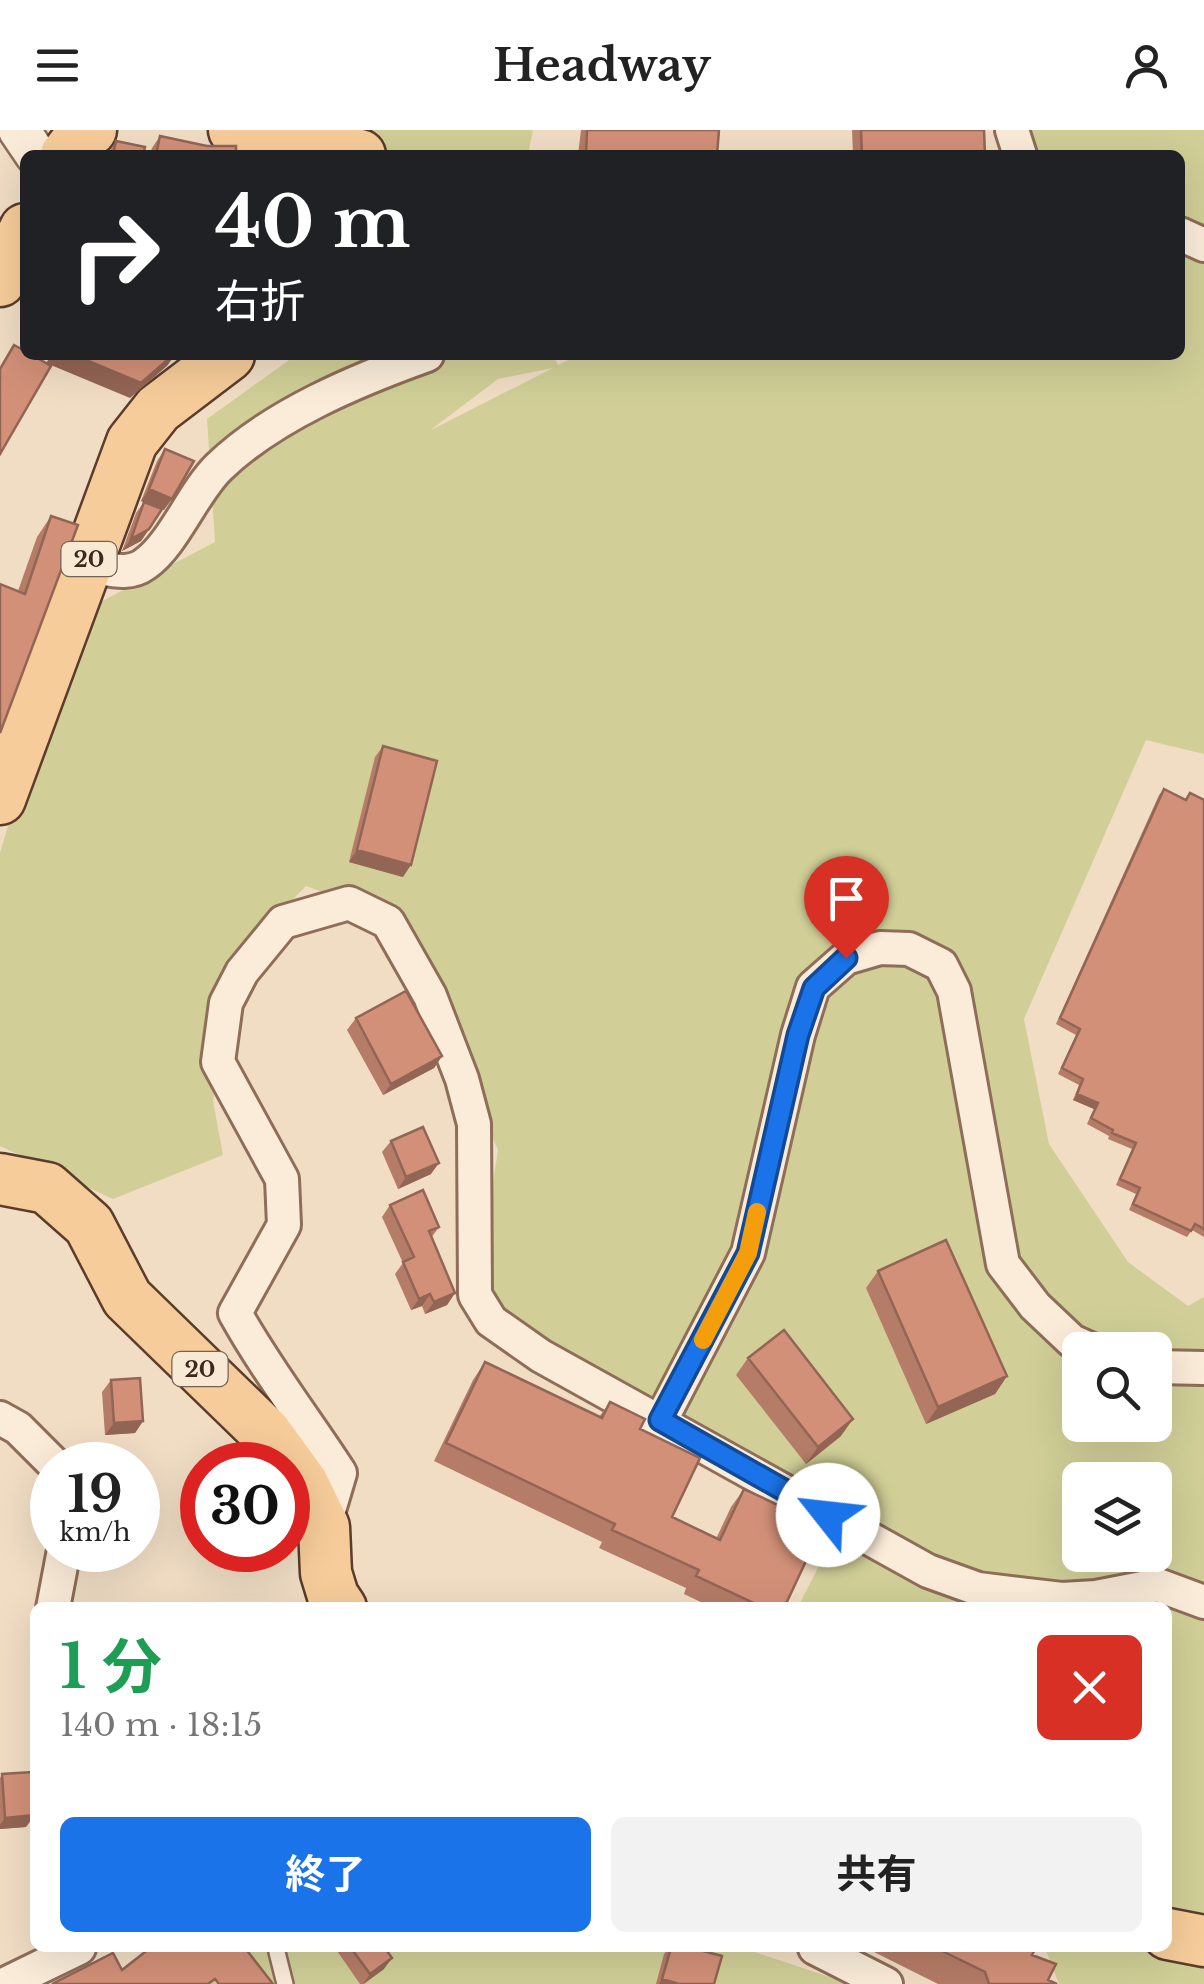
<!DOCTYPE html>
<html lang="ja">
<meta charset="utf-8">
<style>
body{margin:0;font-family:"Libre Baskerville","Noto Sans JP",serif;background:#f2f2f2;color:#222;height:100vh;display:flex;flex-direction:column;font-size:38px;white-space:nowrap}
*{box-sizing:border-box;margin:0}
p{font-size:32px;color:#767676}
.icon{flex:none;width:55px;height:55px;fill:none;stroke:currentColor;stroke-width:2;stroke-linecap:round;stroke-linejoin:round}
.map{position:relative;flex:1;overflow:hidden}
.side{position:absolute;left:30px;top:1472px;width:1142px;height:350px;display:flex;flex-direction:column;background:#fff;border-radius:15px;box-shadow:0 10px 40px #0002}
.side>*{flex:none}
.guide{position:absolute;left:20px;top:20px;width:1165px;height:210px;border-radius:15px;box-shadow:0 10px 40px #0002;background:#202124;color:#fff;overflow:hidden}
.controls{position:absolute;left:1062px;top:1202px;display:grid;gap:20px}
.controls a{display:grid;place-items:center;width:110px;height:110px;border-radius:15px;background:#fff;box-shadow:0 10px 40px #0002;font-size:50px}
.speed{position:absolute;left:30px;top:1312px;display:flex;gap:20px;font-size:50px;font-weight:700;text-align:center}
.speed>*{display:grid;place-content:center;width:130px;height:130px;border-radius:50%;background:#fff;box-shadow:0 10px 40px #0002;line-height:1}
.speed small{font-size:25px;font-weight:400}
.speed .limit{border:15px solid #d22;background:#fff;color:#111}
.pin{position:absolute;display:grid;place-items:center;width:85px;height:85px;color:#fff;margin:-102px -42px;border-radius:50% 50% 50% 0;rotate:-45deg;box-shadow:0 0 10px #0007}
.pin .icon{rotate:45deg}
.me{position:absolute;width:110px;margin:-55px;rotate:299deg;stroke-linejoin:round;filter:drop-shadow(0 0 8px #0008)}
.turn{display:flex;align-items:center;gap:35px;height:210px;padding:0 30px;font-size:45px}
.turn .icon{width:130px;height:130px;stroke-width:2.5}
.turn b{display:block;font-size:70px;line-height:85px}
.round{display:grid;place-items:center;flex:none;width:105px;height:105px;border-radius:15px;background:#f2f2f2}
.head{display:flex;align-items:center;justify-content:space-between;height:170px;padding:0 30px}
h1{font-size:60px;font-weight:700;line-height:75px;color:#1e9e55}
.cta{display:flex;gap:20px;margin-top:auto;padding:20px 30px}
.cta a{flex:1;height:115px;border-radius:15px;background:#1a73e8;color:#fff;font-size:40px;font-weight:700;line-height:115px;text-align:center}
.cta a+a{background:#f2f2f2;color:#222}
header{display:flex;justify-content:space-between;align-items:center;height:130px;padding:0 30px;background:#fff;font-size:45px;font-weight:700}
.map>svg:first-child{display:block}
.green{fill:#d1cf97;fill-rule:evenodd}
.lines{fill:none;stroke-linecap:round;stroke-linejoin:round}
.service-casing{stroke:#8e6d59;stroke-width:20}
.minor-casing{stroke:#8e6d59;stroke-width:38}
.tertiary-casing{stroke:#8e6d59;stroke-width:45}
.primary-casing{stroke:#5b3c2d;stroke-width:55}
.service{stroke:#fbecd9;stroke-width:15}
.minor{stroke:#fbecd9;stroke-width:32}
.tertiary{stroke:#fbecd9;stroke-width:40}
.primary{stroke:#f6cc9a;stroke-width:50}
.wall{fill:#b57c67}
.shaded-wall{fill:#936554}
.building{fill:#d29078;stroke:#936554;stroke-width:2.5}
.route-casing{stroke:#114b97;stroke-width:25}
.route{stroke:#1a73e8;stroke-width:18}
.slow{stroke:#f59e0b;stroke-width:18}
.labels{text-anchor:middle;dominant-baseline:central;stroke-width:8;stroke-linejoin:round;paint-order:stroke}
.shield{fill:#f8e9d5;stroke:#756255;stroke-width:2.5}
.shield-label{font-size:22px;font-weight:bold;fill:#3d281e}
</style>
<header><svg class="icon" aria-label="menu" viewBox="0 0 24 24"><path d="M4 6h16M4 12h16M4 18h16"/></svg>Headway<svg class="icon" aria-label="person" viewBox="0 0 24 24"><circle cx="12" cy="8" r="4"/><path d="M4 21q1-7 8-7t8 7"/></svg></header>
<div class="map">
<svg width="1204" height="1854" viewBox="0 0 1204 1854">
<rect width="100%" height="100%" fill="#f1ddc4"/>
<path class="green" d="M356,0H533L528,25H372Z
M1008,0H1204V624L1146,610L1024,889L1049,1014L1128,1132L1188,1176L1204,1167V1854H1059L1045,1818H1168V1478L798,1477L849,1377C717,1319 597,1241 475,1165L498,1020L392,787L306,756L238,825L213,971L223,1025L113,1069L0,1016V723L7,699L89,478L215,412L207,289L296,225H553L558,235L579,225H1180V25H1023ZM553,238L433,299H432L498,249ZM1080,1220H1155V1295H1080ZM1080,1350H1155V1425H1080Z
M146,1818H742L851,1854H155Z"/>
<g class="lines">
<defs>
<path id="service" d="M276,1818L285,1854"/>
<path id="minor" d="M1012,0L1020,25
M1180,104L1204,115
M86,436C106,438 128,447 145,434C173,415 193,362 219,337C273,285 357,250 427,225
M1155,1237L1204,1238
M0,1288L18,1298L55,1335
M661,1290L748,1123L798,905L813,857L846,828L880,818L909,819L941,835L954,861L1003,1134L1035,1176L1072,1211L1092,1220
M324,1397L340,1343C305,1289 266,1239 235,1183L284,1095L282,1049L218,932L226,873L242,842L283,792L349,773L388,792L430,866L462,949L474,994L475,1165L491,1191L541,1226L928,1441L978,1459L1062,1469L1096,1467L1158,1455L1204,1472
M53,1478L64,1420
M815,1818L886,1854
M5,1854L79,1818"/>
<path id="tertiary" d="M19,0L36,25"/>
<path id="primary" d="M234,0L360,25
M66,25L83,3L91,0
M0,151L25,99
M0,669L132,312L158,279L229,225
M0,1049L47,1058L89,1095L127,1168L266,1303L303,1354L324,1397L326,1443L333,1466L341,1478
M1168,1804L1204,1811"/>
</defs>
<use href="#service" class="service-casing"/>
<use href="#minor" class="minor-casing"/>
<use href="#tertiary" class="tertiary-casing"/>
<use href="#primary" class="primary-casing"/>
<use href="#service" class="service"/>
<use href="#minor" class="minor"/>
<use href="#tertiary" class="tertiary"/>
<use href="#primary" class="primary"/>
</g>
<path class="wall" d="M581,0H587L717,25H578Z
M852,0H984L985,25H853Z
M160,6L236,25H150L152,18Z
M116,11L143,25H107Z
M165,319L164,380H162L141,411L122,421L136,383L144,372L141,371L157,331Z
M51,386L0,603L18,461L37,407Z
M383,616L403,747L349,732L375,627Z
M1164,659L1185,669L1190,663L1204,670V1107L1192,1100L1187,1107L1129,1080L1136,1064L1116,1055L1132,1019L1108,1009L1109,1006L1087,994L1094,979L1073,970L1079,955L1058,944L1076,905L1056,894L1159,665Z
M356,888L442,926L434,938L383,965L347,900Z
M391,1011L431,1044L398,1059L382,1022Z
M390,1075L439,1097L431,1108L455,1163L447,1175L425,1184L422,1176L411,1180L395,1144L403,1133L382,1087Z
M878,1141L1007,1246L995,1264L926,1294L866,1158Z
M748,1228L841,1306L806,1334L736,1245Z
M485,1232L599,1287L610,1272L640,1299L672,1387L716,1409L731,1377L744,1359L777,1381L784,1478H713L684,1464L686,1458L599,1418L602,1412L434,1331L473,1250Z
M111,1250L143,1291L135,1303L105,1305L102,1262Z
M2,1644L26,1697L0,1699V1648Z
M335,1818H385L384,1839L364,1854H360Z
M669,1818H692L714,1854H656L664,1824Z
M866,1818H1036L1032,1825L1048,1850L1057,1854H938Z"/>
<path class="shaded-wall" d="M52,225H175L167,236L130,268L46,233Z
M149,359L172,369L164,380L141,371Z
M149,399L141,411L122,421L131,409Z
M357,720L411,735L403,747L349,732Z
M442,926L434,938L383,965L391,954Z
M1077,964L1098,973L1094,979L1073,970Z
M439,1033L431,1044L398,1059L406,1047Z
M455,1163L447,1175L425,1184L434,1172Z
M430,1164L422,1176L411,1180L419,1169Z
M1007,1246L995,1264L926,1294L938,1277Z
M853,1289L841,1306L806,1334L818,1317Z
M143,1291L135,1303L105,1305L114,1293Z
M35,1685L26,1697L0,1699V1695L5,1688Z
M392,1828L384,1839L363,1854L370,1844Z
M662,1849L679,1854H659Z"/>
<path class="building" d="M587,0H719L717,25H655L607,23V25H586Z
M861,0H984L985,25H862Z
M160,6L207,16H236V25H156Z
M116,11L145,17L143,25H113Z
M14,215L25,221V225H32L51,236L0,324V239Z
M74,225H173L141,253Z
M165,319L194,331L172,369L149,359Z
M144,372L162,379L149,399L131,409Z
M51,386L78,395L0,603V454L25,464Z
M383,616L437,631L411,735L357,720Z
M1164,659L1186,670L1190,663L1204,670V1099L1195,1094L1191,1101L1133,1074L1140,1058L1120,1049L1136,1013L1112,1003L1113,1000L1091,988L1098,973L1077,964L1083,949L1062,938L1080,899L1060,888Z
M406,861L442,926L391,954L356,888Z
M423,997L439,1033L406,1047L391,1011Z
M423,1060L439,1097L429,1101L455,1163L434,1172L430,1164L419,1169L403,1132L414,1127L390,1075Z
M946,1110L1007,1246L938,1277L878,1141Z
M784,1200L853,1289L818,1317L748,1228Z
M485,1232L602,1288L610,1272L645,1289L640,1299L700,1328L672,1387L720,1410L744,1359L780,1376L777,1381L820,1401L784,1478H764L696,1446L699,1440L612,1400L615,1394L446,1313Z
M140,1248L143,1291L114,1293L111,1250Z
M32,1642L35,1685L5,1688L2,1644Z
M150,1818H245L273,1854H219L215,1849L208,1854H52L113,1823L122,1840Z
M351,1818H385L392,1828L370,1844Z
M671,1818H692L722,1826L714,1854H679L662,1849Z
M936,1818H1036L1032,1825L1056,1834L1048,1850L1057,1854H989L985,1842Z"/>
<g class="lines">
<defs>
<path id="route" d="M828,1385L660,1290L748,1123L798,905L814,858L846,828"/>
</defs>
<use href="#route" class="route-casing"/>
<use href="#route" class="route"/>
<path class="slow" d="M703,1210L748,1123L757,1082"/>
</g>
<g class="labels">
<g class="shield">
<rect x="61.5" y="412" width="55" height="34" rx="8"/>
<rect x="172.5" y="1222" width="55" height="34" rx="8"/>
</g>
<g class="shield-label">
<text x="89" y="429">20</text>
<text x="200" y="1239">20</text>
</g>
</g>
</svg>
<div class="controls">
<a><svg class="icon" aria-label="search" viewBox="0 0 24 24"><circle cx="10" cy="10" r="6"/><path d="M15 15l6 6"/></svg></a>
<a><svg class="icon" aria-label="layers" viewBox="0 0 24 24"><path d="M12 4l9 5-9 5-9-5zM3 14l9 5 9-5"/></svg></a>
</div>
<div class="speed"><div>19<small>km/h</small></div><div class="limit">30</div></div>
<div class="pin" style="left:846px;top:828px;background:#d93025"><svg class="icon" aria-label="arrive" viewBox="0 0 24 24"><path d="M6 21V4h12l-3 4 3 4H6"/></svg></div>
<svg class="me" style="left:828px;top:1385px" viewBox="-20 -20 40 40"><circle r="19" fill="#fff"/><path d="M0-13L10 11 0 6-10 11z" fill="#1a73e8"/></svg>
<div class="guide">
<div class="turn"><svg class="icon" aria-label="right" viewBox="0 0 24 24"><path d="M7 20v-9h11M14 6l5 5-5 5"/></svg><div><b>40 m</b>右折</div></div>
</div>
<section class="side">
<div class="head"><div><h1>1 分</h1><p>140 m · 18:15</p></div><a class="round" style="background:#d93025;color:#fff"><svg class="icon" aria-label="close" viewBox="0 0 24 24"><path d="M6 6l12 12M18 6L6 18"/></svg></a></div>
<div class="cta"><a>終了</a><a>共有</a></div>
</section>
</div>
